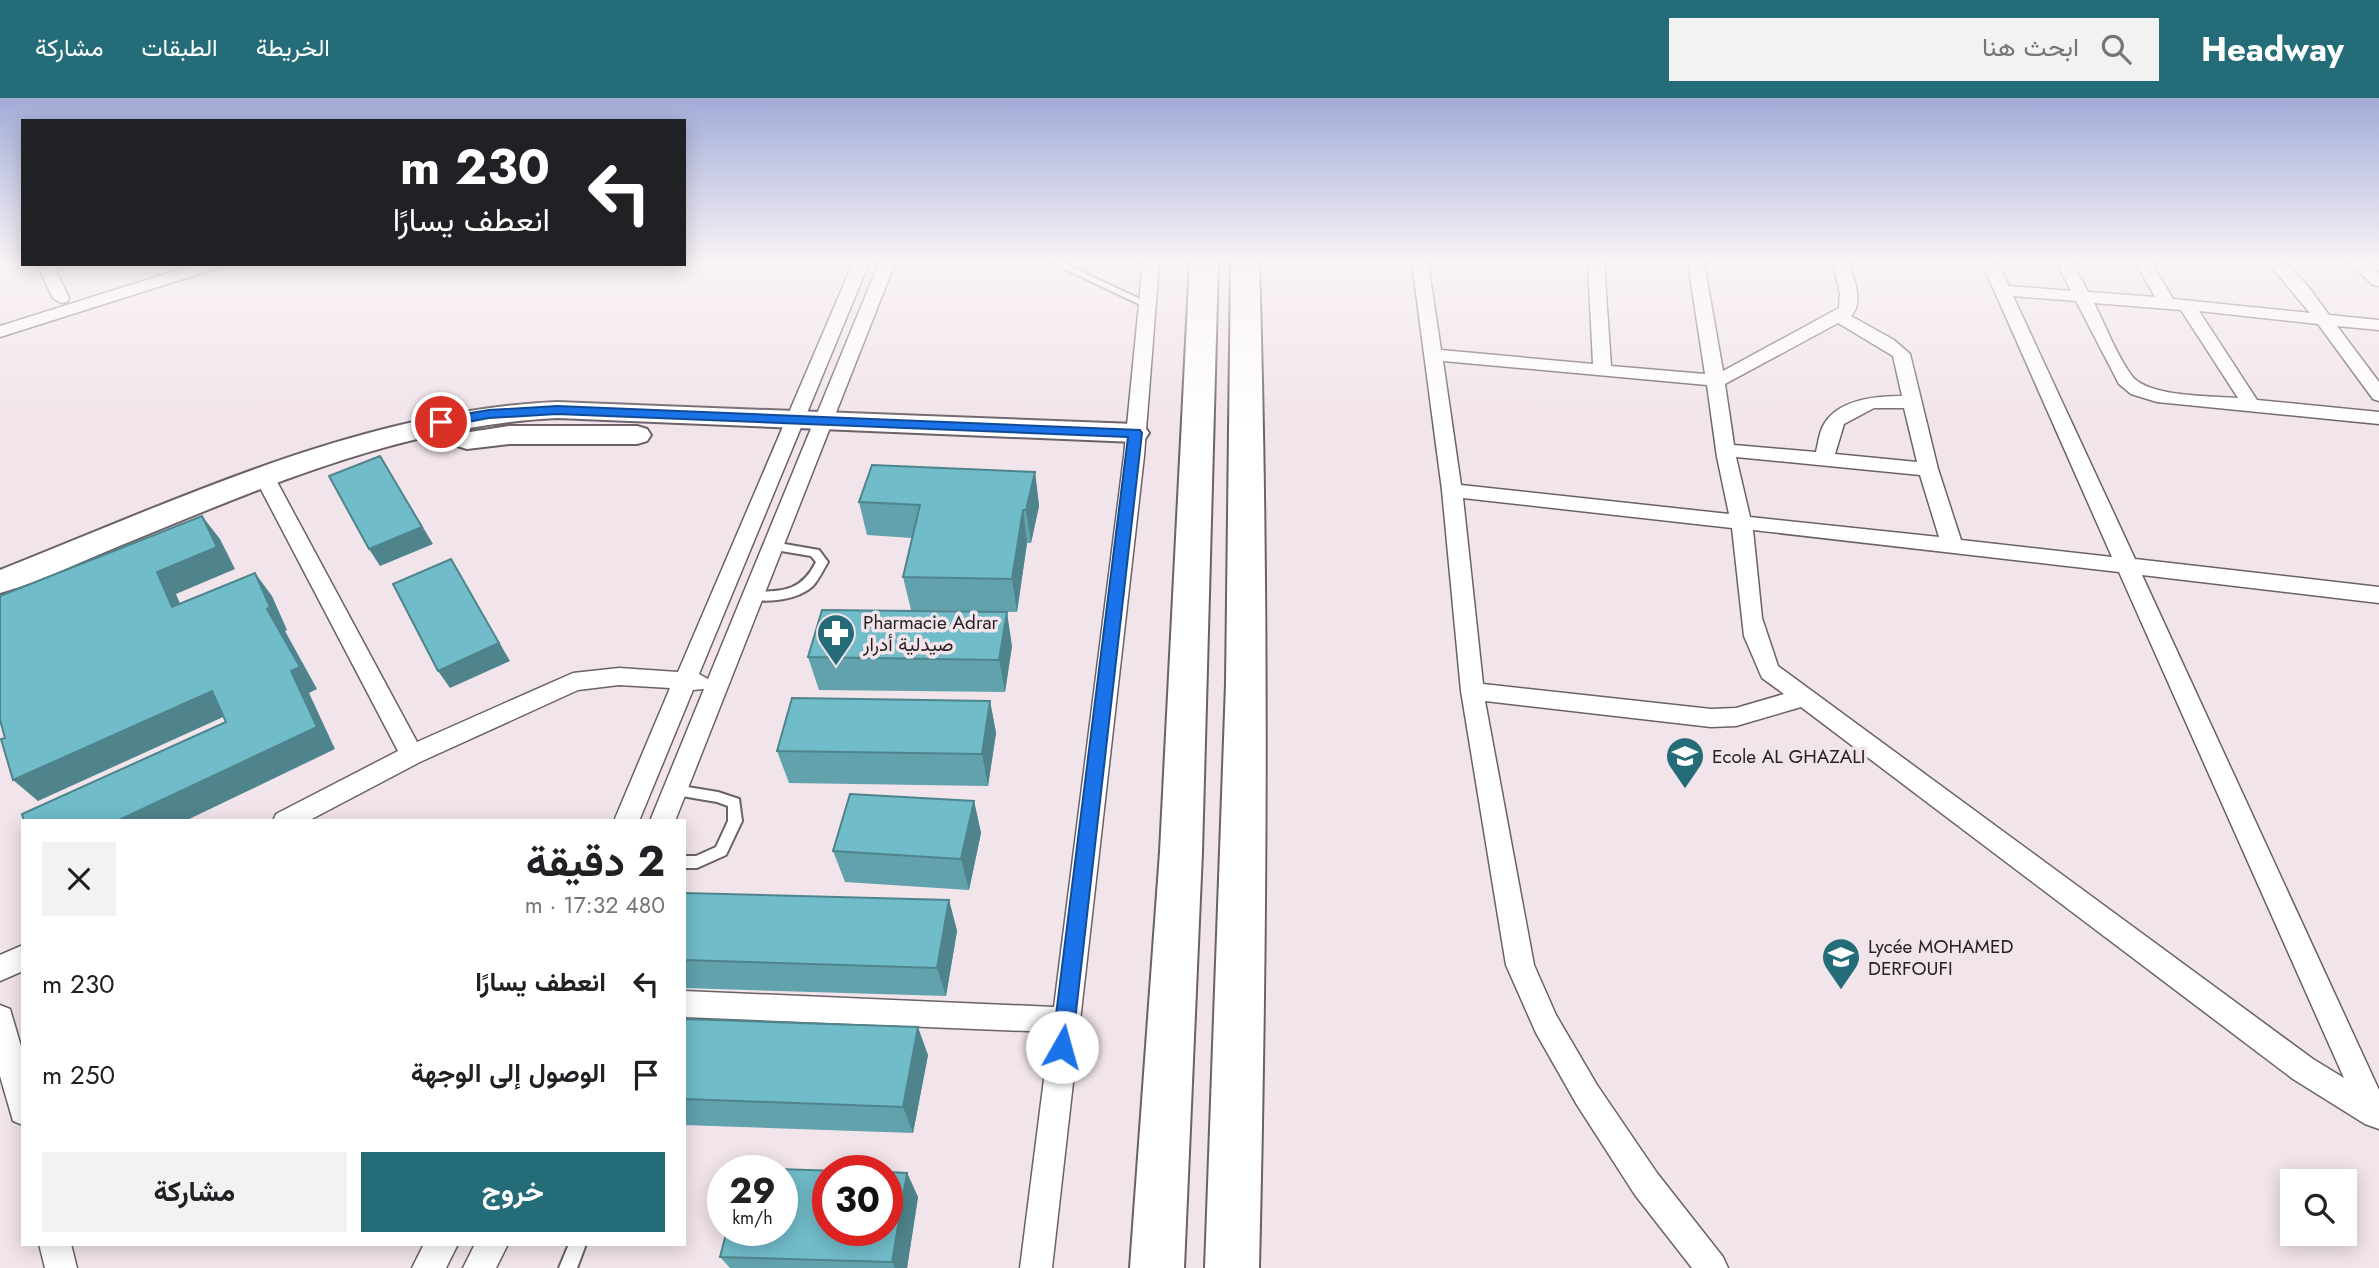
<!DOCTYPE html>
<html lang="ar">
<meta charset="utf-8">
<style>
body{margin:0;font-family:Jost,Vazirmatn,sans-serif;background:#f2f2f2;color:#202124;direction:rtl;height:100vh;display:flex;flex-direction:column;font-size:26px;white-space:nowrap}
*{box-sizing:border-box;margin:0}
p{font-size:23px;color:#757577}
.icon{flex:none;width:38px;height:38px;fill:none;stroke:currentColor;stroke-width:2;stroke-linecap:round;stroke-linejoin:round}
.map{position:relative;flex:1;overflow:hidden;direction:ltr}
.drawer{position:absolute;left:21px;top:721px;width:665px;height:427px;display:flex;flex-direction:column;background:#fff;border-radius:0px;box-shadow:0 4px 18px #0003;direction:rtl}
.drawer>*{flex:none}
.guide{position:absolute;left:21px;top:21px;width:665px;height:147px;border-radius:0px;box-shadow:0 4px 18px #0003;direction:rtl;background:#202124;color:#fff;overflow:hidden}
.fabs{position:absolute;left:2280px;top:1071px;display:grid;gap:14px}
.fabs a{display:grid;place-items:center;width:77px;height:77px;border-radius:0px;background:#fff;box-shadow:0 4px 18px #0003;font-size:35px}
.speed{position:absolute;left:707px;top:1057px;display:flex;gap:14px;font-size:35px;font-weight:700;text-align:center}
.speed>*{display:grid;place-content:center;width:91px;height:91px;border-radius:50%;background:#fff;box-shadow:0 4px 18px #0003;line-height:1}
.speed small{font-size:18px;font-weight:400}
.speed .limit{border:10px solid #d22;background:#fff;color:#111}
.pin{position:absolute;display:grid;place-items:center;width:60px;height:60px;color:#fff;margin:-30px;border:4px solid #fff;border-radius:50%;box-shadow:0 2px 7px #0007}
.me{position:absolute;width:77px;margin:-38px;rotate:7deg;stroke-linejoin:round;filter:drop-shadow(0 0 5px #0008)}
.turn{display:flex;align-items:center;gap:24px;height:147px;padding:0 21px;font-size:32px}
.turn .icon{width:91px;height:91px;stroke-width:2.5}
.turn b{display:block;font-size:49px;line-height:60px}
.round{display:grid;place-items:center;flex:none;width:74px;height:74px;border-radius:0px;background:#f2f2f2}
.overview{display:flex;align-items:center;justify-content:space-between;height:119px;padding:0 21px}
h1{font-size:42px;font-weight:700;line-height:52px}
.cta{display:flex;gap:14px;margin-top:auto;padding:14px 21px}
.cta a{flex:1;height:80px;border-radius:0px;background:#246d78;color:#fff;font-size:28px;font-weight:700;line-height:80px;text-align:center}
.cta a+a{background:#f2f2f2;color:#202124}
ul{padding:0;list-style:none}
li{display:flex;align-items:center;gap:21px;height:91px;padding:0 21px}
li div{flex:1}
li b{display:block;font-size:26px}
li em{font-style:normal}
header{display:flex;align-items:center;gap:42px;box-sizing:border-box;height:98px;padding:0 35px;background:#246d78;color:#fff}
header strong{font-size:33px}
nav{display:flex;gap:38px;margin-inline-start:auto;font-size:24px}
.search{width:490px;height:63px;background:#f2f2f2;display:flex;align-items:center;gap:18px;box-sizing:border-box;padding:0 24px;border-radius:0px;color:#757577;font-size:26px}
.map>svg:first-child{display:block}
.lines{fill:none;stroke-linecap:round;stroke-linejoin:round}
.lane-casing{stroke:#6b6166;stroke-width:4}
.street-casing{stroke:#6b6166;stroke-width:3}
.secondary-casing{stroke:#6b6166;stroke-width:4}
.highway-casing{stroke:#6b6166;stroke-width:4}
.lane{fill:#fff;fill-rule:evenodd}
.street{fill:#fff;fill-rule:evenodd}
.secondary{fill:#fff;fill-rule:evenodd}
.highway{fill:#fff;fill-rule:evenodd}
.wall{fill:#61a2ad}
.shaded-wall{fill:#4f848d}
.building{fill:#71bcc9;stroke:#4f848d;stroke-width:2}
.route{fill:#1a73e8;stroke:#114b97;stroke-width:2}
.labels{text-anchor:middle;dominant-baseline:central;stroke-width:7;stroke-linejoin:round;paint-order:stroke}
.poi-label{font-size:19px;fill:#272325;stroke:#f1e4ea;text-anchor:start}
</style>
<header>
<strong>Headway</strong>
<div class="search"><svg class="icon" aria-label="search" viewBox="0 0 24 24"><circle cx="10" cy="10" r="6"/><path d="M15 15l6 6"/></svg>ابحث هنا</div>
<nav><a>الخريطة</a><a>الطبقات</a><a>مشاركة</a></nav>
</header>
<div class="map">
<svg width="2379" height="1170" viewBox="0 0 2379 1170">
<rect width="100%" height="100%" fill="#f1e4ea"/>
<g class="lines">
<defs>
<path id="lane" d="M1052,165H1063L1153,207L1148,210L1145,209Z
M773,444L819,452L828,464C823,472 819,481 813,488C798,502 768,505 749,501L747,498L749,495L753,494C783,493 801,494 816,464L811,458L769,451L767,448L769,445Z
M675,687L718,694L739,701L742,723L726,757L697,770H684V758H696L716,749L728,723V708L717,704L670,696L668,692L670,688Z
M569,1146H586L577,1170H559Z"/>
<path id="street" d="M853,165H869L699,576L708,581L879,165H895L675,723H650L704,591L693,592L639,723H614L670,590L619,587L578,592L420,664L308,723H273L276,716L398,653L255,380L258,375H272L275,380L417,644L573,575L619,570L678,574Z
M1143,165H1159L1144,358L1052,1170H1020L1050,934L684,919V893L1054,909L1124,358Z
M1412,165H1428L1441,252L1593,266L1588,165H1604L1611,268L1705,276L1688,165H1704L1723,273L1839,210L1840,195L1833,165H1849C1854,181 1864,205 1851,218L1894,242L1910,256L1938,371L1961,442L2112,459L1982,165H1998L2009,188L2071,193L2057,165H2073L2088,194L2155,199L2136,165H2152L2173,201L2310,215L2268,165H2285L2307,187L2329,217L2379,222V232L2337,228L2379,284V303L2373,301L2318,226L2199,213L2257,302L2379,314V326L2157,304L2131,296L2119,286L2076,203L2013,198L2135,461L2379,489V505L2142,477L2379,992V1031L2365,1026L2293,981L1801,609L1736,628L1711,629L1485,603L1534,867L1556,917L1597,987L1657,1075L1723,1159L1728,1170H1692L1635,1097L1577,1007L1536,935L1506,867L1461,593L1442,392ZM2094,205L2181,212L2238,300C2212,298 2148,299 2132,278C2116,257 2106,228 2094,205ZM1838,225L1893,258L1902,298C1876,298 1837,301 1823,328C1819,336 1818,346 1816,354L1734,347L1725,286ZM1443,263L1707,287L1717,359L1729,416L1461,387ZM1874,310H1904L1917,364L1835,356L1844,326ZM1736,359L1920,377L1939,439L1750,419ZM1463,400L1732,430L1744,538L1762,580L1784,596L1736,610L1711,611L1483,586ZM1753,432L2119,474L2344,980L2313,961L1778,568L1762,520Z
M2349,165H2367L2379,175V188L2373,187Z
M44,166H60L56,173L69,200L67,204L61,205L53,200L40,173Z
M197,166H223L221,169L0,239V228Z
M23,847V873L0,883V857Z
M0,907L10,911L23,955V1027L13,1023L0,978Z
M39,1146H71L77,1170H45Z
M424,1146H458L446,1170H412Z
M475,1146H508L496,1170H463Z"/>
<path id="secondary" d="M557,304L1135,326L1145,329L1149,335L1145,341L1135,344L557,320C408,327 270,386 134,442C90,459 46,482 0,495V472C177,402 365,312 557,304Z
M509,328H637L647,331L651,337L647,343L637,346H509L467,351L457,348L453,342L457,336Z"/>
<path id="highway" d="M1190,165H1218L1202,754L1184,1170H1130L1160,754Z
M1231,165H1259C1269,500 1267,835 1259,1170H1205L1226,586Z"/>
</defs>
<use href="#lane" class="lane-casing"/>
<use href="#street" class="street-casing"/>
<use href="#secondary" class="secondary-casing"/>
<use href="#highway" class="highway-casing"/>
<use href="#lane" class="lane"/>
<use href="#street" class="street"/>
<use href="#secondary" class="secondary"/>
<use href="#highway" class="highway"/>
</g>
<path class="wall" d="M1035,374L1039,408L1031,445H1027L1017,514L911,512L903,479L912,440L867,437L859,404Z
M1012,548L1005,594L819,592L808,559Z
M990,603L996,635L988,688L789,685L777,653Z
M974,703L981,735L969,792L845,784L833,753Z
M684,795L949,802L957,833L946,898L684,890Z
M684,921L928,957L913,1035L684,1027Z
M907,1075L918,1099L907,1170H730L720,1159Z"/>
<path class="shaded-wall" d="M380,358L433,446L380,468L369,451Z
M1035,374L1039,408L1031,445L1026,412Z
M1023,412L1027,445L1017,514L1012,481Z
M202,418L220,441L235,471L176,496L191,532L172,509L157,474Z
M451,461L510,563L450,590L438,573Z
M255,475L272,498L287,532L285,533L317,591L309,595L335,651L185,723H117L291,573Z
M1007,514L1012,548L1005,594L999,562Z
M212,593L232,615L38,703L13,682Z
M990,603L996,635L988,688L982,656Z
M974,703L981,735L969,792L961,761Z
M949,802L957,833L946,898L937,870Z
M918,929L928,957L913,1035L903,1009Z
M907,1075L918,1099L907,1170H895L892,1164Z"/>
<path class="building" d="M380,358L422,429L369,451L329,378Z
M872,367L1035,374L1026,412H1023L1012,481L903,479L920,407L859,404Z
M202,418L217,449L157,474L172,509L255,475L270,509L267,511L300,569L291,573L317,629L117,723H24L22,716L226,624L212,593L13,682L1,641L5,640L0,622V498Z
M451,461L499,545L438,573L393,486Z
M822,512L1007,514L999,562L808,559Z
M792,600L990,603L982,656L777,653Z
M850,696L974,703L961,761L833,753Z
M684,795L949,802L937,870L684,862Z
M684,921L918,929L903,1009L684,1001Z
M743,1070L839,1073H828V1132H887V1074L907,1075L892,1164L720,1159L727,1132H782V1073H743Z"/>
<linearGradient id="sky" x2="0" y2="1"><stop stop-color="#a2acd8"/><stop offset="0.5" stop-color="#f9f3f6"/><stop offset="1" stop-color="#f9f3f6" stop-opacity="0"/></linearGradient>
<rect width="2379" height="329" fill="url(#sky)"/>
<path class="route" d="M557,308L1140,332L1142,335L1072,949L1069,956L1062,959L1055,956L1052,949L1128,339L557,316L489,320L441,329L435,324L441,320L489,312Z"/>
<defs>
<symbol id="pharmacy-pin" viewBox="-11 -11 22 30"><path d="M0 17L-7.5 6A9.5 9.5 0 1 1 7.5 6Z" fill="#246d78" stroke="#f1e4ea"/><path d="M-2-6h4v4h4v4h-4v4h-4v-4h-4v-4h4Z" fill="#fff"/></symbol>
<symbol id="school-pin" viewBox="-11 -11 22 30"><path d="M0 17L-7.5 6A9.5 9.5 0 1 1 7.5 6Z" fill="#246d78" stroke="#f1e4ea"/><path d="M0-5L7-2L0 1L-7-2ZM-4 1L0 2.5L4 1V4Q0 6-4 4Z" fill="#fff"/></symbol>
</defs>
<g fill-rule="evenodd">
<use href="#pharmacy-pin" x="814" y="513" width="44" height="60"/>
<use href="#school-pin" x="1663" y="636" width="44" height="60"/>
<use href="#school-pin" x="1819" y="837" width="44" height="60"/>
</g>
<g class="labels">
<g class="poi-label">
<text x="863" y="524">Pharmacie Adrar<tspan x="863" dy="22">صيدلية أدرار</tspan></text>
<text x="1712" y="658">Ecole AL GHAZALI</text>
<text x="1868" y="848">Lycée MOHAMED<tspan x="1868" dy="22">DERFOUFI</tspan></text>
</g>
</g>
</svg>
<div class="fabs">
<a><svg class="icon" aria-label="search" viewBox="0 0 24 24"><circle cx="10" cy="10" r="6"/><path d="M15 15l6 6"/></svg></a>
</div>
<div class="speed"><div>29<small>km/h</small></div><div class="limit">30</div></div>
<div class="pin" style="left:441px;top:324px;background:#d93025"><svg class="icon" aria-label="arrive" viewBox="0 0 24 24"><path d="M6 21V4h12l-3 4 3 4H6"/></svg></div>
<svg class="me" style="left:1062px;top:949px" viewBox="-20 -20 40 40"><circle r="19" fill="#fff"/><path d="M0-13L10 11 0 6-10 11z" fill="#1a73e8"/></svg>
<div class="guide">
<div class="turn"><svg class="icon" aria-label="left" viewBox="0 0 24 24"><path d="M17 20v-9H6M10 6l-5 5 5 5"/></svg><div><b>230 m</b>انعطف يسارًا</div></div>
</div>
<section class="drawer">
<div class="overview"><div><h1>2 دقيقة</h1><p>480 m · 17:32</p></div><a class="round"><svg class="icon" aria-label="close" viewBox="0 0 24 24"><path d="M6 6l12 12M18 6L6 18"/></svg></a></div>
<ul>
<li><svg class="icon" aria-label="left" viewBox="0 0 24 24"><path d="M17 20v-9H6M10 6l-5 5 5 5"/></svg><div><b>انعطف يسارًا</b></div><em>230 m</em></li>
<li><svg class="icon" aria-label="arrive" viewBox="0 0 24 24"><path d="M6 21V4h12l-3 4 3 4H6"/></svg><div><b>الوصول إلى الوجهة</b></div><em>250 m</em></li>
</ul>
<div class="cta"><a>خروج</a><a>مشاركة</a></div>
</section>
</div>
